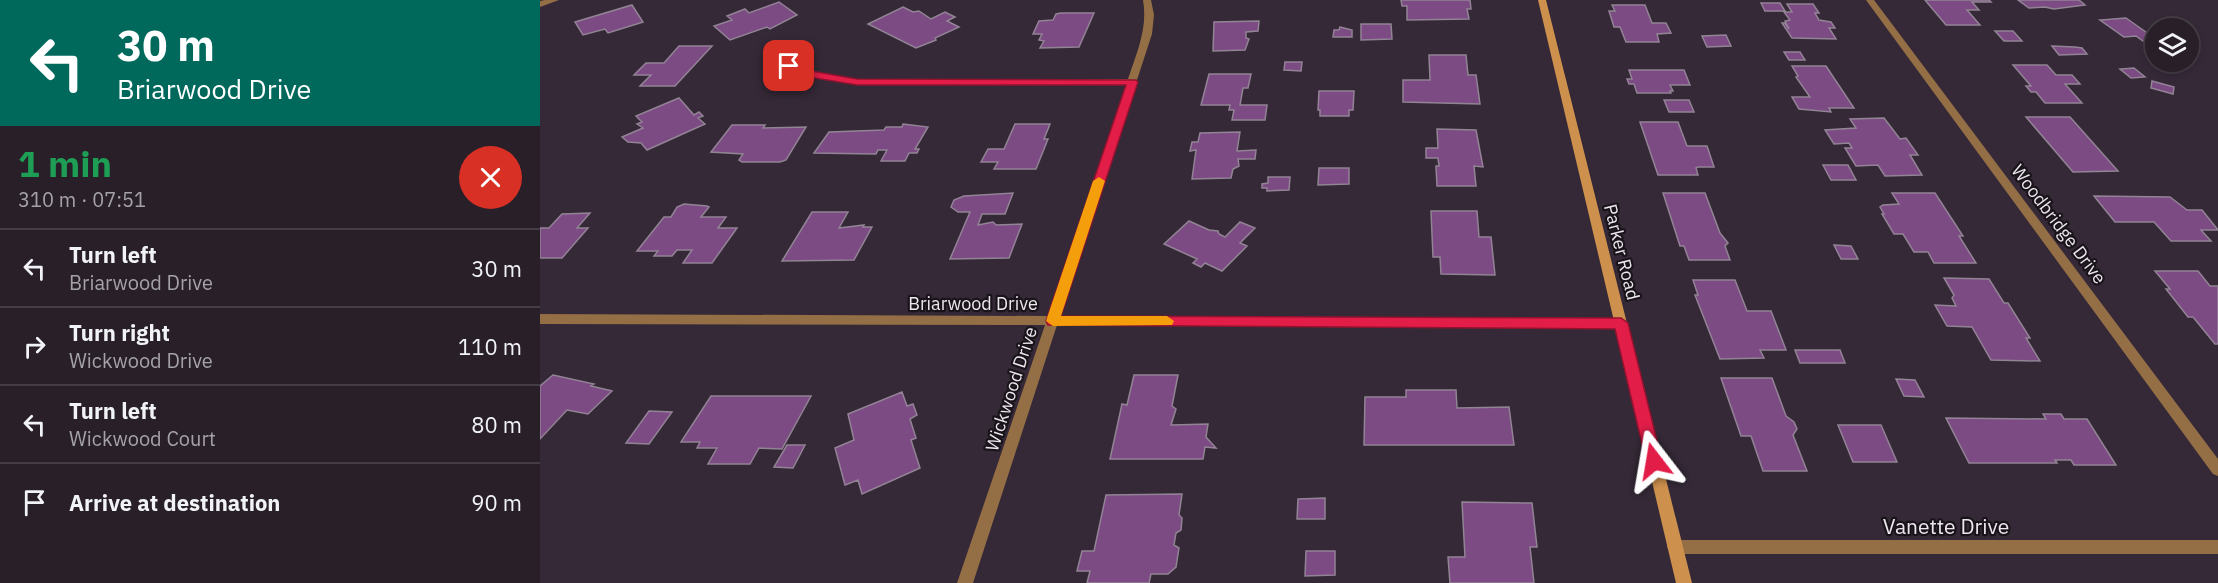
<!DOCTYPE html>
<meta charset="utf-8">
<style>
body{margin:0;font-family:"IBM Plex Sans",sans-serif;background:#342c35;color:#f1f3f6;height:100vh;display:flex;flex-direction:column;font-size:22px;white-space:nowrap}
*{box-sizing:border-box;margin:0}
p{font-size:20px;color:#a5a2a8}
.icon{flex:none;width:33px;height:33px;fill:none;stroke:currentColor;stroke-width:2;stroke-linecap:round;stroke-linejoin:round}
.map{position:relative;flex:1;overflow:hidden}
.drawer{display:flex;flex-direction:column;background:#281f29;width:540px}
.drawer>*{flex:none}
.hud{background:#00695c;color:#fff;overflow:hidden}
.tools{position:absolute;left:1605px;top:18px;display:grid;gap:12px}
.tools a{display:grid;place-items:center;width:54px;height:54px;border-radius:50%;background:#281f29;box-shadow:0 3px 9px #0003,0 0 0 2px #443d46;font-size:30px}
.pin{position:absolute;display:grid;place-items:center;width:51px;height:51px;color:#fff;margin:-26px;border-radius:12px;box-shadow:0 3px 9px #0006}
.me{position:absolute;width:66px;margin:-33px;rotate:346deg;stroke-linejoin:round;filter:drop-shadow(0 0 4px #0008)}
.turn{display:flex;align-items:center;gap:21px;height:126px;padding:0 18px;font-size:27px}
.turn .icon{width:78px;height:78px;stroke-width:2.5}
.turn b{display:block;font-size:42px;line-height:51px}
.round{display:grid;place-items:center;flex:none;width:63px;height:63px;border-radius:32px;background:#342c35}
.headline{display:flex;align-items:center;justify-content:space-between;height:102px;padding:0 18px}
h1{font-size:36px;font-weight:700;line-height:45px;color:#1e9e55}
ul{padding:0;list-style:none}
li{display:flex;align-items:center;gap:18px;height:78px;padding:0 18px;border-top:2px solid #443d46}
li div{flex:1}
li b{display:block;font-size:22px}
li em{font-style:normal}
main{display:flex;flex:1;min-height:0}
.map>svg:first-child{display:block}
.building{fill:#7c4b84;stroke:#928395;stroke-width:1.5}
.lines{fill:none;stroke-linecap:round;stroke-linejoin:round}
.street{fill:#946e45;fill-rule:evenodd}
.secondary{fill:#ce914d;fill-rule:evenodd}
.route{fill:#e11d48;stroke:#92132f;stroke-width:1.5}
.slow{fill:#f59e0b}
.labels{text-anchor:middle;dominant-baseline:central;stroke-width:4.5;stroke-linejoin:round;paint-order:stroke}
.street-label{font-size:18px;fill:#eee6ef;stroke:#19141a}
.near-street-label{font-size:21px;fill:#eee6ef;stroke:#19141a}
</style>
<main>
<section class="drawer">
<div class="hud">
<div class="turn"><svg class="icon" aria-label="left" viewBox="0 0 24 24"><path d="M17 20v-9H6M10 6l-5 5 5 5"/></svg><div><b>30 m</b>Briarwood Drive</div></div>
</div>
<div class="headline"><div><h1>1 min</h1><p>310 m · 07:51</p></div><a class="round" style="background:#d93025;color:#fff"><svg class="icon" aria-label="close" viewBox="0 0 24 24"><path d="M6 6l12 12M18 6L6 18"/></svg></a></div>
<ul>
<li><svg class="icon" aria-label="left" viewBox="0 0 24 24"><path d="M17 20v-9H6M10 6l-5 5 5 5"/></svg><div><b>Turn left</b><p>Briarwood Drive</p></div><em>30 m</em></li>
<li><svg class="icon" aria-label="right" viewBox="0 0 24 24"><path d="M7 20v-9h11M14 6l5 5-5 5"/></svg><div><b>Turn right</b><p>Wickwood Drive</p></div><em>110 m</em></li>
<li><svg class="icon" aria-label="left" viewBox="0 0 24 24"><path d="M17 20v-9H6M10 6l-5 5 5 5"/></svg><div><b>Turn left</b><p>Wickwood Court</p></div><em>80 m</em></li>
<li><svg class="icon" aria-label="arrive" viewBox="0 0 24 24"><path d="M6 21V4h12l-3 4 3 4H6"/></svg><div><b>Arrive at destination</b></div><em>90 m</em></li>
</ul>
</section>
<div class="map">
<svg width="1678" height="583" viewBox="0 0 1678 583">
<rect width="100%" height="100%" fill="#352937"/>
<path class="building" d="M861,0H930L931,9H927L929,19L867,20V6H862Z
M1385,0H1449L1451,2H1432L1439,10H1427L1440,25H1406Z
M1478,0H1539L1545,5L1514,9L1505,7L1489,8Z
M239,2L257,15L230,29L227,27L190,40L174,26L192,20L187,16L205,9L209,13Z
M1221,3H1240L1245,11H1225Z
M1247,4H1273L1279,13H1275L1279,20L1291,22L1295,28H1289L1296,39L1252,38L1242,23H1245L1249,29L1245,21L1250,20L1244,12H1252Z
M92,5L103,22L68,33L65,29L43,35L35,22Z
M1072,5H1105L1112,23H1126L1131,33L1117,34L1119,42H1086L1080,27H1074L1069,11H1075Z
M363,7L373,12L379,11L391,19L405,12L415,17L407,21L419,27L395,38L396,40L376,48L328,24Z
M521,13H554L539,47L500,48L504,41L499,40L502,34H493L499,21L513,20L516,14Z
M1586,18L1610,35H1606L1614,40L1603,41L1596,36L1584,37L1560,20Z
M719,21L718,31L706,32V38L709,39L705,50L673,51L674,22Z
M821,24H851L852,39L821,40Z
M800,27L812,30V37H793L794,30H799Z
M1455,31H1473L1482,41H1464Z
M1186,35L1191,46L1167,47L1162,36Z
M139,46H172L135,86H100L111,75H94L106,63H124Z
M1512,46L1535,47L1542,48L1547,54L1519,55Z
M1244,52H1260L1265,60H1249Z
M889,55H926L928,75H936L940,104L863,102V80H890Z
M745,62H762L761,71L744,70Z
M1473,65H1507L1516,75H1532L1540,84H1525L1542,103H1505L1496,92H1491L1486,86H1491Z
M1252,66H1286L1314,108H1289L1291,112L1259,109L1252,97H1270L1256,77L1258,76Z
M1594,68L1605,77L1591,78L1580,69Z
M1089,70H1144L1150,85H1130L1133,91H1130L1131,93H1097L1094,84H1089L1087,79H1092Z
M669,74H711L708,88H703L700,105H727L725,120H692L694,110H689L690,105H661Z
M1612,81L1634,87L1633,94L1611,88Z
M779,91H814L813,110H809V116H780V110H778Z
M139,98L154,115L159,112L163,116L158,118L165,124L107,150L101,143L88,142L82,137L103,128L97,124L102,122L96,116Z
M1124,100H1149L1154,112H1129Z
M1486,117H1530L1578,171L1533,172Z
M1344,118L1360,139L1366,138L1378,155H1370L1382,175L1345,176L1338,165L1316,166L1305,148H1312L1309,143L1294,144L1285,130L1316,128L1310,119Z
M1100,122H1138L1147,146H1167L1174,167H1158L1156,168L1158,175H1118Z
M363,124L388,127L375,149H379L377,153H369L365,161H341L347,150H338L336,154L274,153L289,132L344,130L346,127H362Z
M475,124H510L504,139H508L496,169H454L458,162H441L448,149H464Z
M192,125H225L223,128L266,127L246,160L240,162H202L199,160L203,154L171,152Z
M897,129L936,130L943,167L934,166L936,186H897L896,166H899L898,158H886V148H898Z
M700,132L697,151L716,150L715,159H698L699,166L693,169L691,178L652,179L656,150L650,151L652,142H658L660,133Z
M1283,165H1308L1316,180H1291Z
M779,168H809V184L778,185Z
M728,177H750L749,190L727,191V188H722V184L728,183Z
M473,193L465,214H442L438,225L453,222L456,225L482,224L469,258L410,259L430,212H418L411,207L414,200L424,196Z
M1123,193H1165L1180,233L1188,243L1185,246L1190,260H1149L1144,246H1140Z
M1352,193H1395L1423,236H1419L1436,263H1394L1388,252H1374L1363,234H1354L1342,214H1344L1340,207L1343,205L1359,204Z
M1554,196L1630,197L1647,210H1662L1678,230H1661L1671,241H1631L1614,222H1575Z
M144,204L167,206L169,207L161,217H186L178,228H197L172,263H143L152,250H137L132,256H114L118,251H97L124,217H131L137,207Z
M891,211H937L939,237H951L955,275L901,274L900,257H893Z
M272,212H308L299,228L324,225L323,227H332L314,260L242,261Z
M50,213L37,228H48L22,258H0V228H9L22,214Z
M649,221L669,230L678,231L679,234L685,237L700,222L715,228L700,243L707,246L682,271L665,263L661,267L653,263L657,259L624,244Z
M1294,245L1311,246L1318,259H1301Z
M1615,271H1658L1670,286H1678V344H1675L1653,317H1648L1626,289H1630Z
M1404,278L1449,279L1464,303H1468L1490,338H1486L1500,361L1451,360L1432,327L1407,326L1395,305L1416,306L1412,298L1414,295Z
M1153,280H1195L1207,311H1231L1246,350H1220L1224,358L1180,359L1155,295H1158Z
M1255,350H1300L1305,363H1260Z
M13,375L54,384L51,386L72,391L48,414L27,410L0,439V386Z
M594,375H638L632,406L636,409L631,425L668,424L666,437L676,448L665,447L663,459H570L582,404L587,405Z
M1181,378H1232L1246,416L1254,422L1257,429L1253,435L1267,471H1223L1211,436H1201Z
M1356,379L1375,380L1384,397L1364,396Z
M866,390H916L917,408L969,407L974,445H824L825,397H866Z
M362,392L367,406L373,404L377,415L370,419L376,438L371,440L380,468L322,494L318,480L305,485L295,448L314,440L308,414Z
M171,396H271L242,449L219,448L210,464H168L177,448H157L160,442H141Z
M109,411L132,412L109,444L86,443Z
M1503,414H1521L1524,419H1547L1576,465H1534L1531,460H1515L1517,463H1429L1406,418L1506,419Z
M1298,425H1341L1357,462H1313Z
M247,445H265L253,468L234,467Z
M642,494L639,515L642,518L641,530L636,533L634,545L639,548L636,567L628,574H611L609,583H547L550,571H537L542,551H554L566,495Z
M785,498V519H757L758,499Z
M922,502L992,503L997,547H990L994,583H910L908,557H925Z
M766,551H795V575L765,576Z"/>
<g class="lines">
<path class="street" d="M5,0H19L0,7V1Z
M603,0H611L614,15L612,34L520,316L1081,318L1085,320L1087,323L1085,326L517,325L433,583H417L505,325L0,324V314L508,316L586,85H317L266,76L244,66L249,63L271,72L317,79H588C597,52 608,28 603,0Z
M1326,0H1334L1678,459V476L1673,474Z
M1135,540H1678V554H1135L1130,552L1127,547L1130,542Z"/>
<path class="secondary" d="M998,0H1006L1152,583H1136Z"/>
</g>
<path class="route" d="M249,63L271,71L317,79L596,80L598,82L521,316L1081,318L1088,323L1122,461L1120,466L1114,468L1108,466L1106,461L1075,329L508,325L506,321L586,85H317L269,77L246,69L244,66Z"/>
<path class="slow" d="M559,177L565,181L521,316H627L634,321L632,325L513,326L506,321L553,181Z"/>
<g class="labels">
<g class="street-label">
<text transform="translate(1519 224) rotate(53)">Woodbridge Drive</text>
<text transform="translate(1082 252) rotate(76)">Parker Road</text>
<text x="433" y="303">Briarwood Drive</text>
<text transform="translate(471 389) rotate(-72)">Wickwood Drive</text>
</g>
<g class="near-street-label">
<text x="1406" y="526">Vanette Drive</text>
</g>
</g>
</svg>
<div class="tools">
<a><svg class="icon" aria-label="layers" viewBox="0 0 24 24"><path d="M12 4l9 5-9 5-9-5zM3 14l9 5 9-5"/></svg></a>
</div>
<div class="pin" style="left:249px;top:66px;background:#d93025"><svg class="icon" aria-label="arrive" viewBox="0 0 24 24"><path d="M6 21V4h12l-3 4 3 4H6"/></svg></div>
<svg class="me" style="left:1114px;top:461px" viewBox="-20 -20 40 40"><path d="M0-17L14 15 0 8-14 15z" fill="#e11d48" stroke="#fff" stroke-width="4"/></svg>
</div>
</main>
